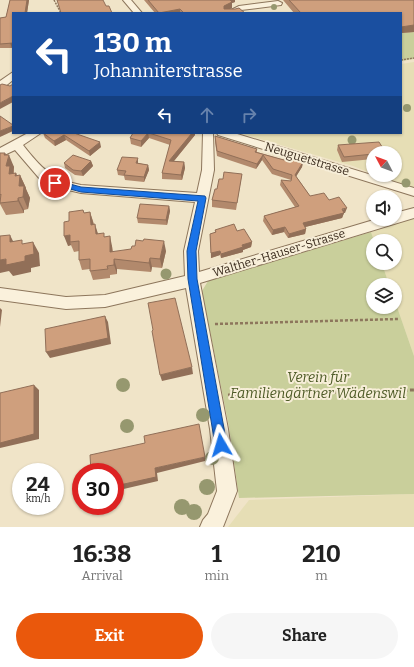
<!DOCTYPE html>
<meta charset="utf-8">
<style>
body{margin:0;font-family:Bitter,serif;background:#f6f6f6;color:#222;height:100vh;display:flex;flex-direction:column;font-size:15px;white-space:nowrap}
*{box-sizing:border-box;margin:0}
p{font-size:13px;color:#767676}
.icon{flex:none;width:22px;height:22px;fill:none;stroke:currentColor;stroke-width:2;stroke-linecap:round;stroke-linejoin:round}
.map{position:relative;height:527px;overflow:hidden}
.panel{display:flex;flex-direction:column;background:#fff;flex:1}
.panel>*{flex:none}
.banner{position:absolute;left:12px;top:12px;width:390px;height:122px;border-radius:0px;box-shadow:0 1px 3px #0004;background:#1a4fa0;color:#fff;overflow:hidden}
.needle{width:26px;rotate:311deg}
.fabs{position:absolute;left:366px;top:146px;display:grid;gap:8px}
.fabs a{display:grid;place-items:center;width:36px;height:36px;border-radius:50%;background:#fff;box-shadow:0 1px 3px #0004;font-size:20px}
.speed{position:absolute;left:12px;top:463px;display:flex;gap:8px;font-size:20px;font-weight:700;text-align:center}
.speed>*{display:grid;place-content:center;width:52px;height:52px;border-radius:50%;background:#fff;box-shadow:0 1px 3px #0004;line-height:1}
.speed small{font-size:10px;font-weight:400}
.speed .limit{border:6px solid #d22;background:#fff;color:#111}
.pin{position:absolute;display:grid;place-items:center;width:34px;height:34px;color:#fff;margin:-17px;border:2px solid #fff;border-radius:50%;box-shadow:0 1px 4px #0007}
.me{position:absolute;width:44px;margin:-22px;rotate:353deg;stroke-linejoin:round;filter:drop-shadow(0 0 3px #0008)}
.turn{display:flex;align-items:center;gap:14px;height:84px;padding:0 16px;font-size:18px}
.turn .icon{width:52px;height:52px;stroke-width:2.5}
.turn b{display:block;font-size:28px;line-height:34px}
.lanes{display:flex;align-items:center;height:38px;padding:0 16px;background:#0003;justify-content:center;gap:20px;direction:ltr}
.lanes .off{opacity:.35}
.eta{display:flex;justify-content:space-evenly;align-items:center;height:68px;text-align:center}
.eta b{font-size:24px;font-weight:700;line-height:28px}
.cta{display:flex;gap:8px;margin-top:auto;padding:8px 16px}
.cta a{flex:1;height:46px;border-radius:24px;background:#ea580c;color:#fff;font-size:16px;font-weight:700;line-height:46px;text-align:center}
.cta a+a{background:#f6f6f6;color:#222}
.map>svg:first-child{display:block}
.farmland{fill:#e6deb5}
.green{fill:#c9cf9b}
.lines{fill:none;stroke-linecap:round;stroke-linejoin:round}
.minor-casing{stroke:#8d765c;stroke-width:2}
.path-far2{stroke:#8d765c;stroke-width:1.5;stroke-dasharray:2 1;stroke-linecap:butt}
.path-far1{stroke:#8d765c;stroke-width:2.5;stroke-dasharray:3 2;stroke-linecap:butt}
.path{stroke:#8d765c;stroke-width:3;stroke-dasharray:4 2.5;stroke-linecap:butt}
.minor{fill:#faf1dc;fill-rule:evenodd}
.tree{fill:#96986f}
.wall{fill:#b2896c}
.shaded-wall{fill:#916f58}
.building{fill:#cf9f7d;stroke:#916f58}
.route{fill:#1a73e8;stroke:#114b97}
.labels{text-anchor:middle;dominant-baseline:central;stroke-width:4;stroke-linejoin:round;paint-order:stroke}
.street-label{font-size:12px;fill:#3d2e20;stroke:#f7eed8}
.near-park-label{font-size:14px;font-style:italic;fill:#4d5a26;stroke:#f7eed8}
</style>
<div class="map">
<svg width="414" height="527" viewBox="0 0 414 527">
<rect width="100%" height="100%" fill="#f0e4c8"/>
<path class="farmland" d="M414,62V189L375,175H395V153H373V174L353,166L239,133H401V64Z
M414,218V356L395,301V285H389L382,263H395V241H374L371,232Z
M414,494V527H228L249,500Z"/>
<path class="green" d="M414,32V59L401,61V33Z
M371,232L374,241L373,263H382L389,285H373V307H395V301L414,356V494L239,498L229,427L202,291L208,281Z"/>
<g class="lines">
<defs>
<path id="minor" d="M123,0H131L142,13H134Z
M278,1L282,3L281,5L241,10L235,13H225L239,6Z
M13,72V80L3,88L0,89V81Z
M28,133H41L23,145C41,168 51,179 81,185L197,193L202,170L203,133H213L214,170L198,251L199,272L377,219H395V213L414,208V218L200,283L228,429L237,491L223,527H200L203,520L208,514L217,491L210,429L186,288L105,307L66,309L0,300V288L66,297L105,295L185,276L184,251L195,202L81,193L64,189L54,186L39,178L15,150L0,157V148Z
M217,133H234L414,188V196L218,135Z"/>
</defs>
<use href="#minor" class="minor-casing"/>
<path class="path-far2" d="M54,0L61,13
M401,60L414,58"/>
<path class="path-far1" d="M215,324L398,319"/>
<path class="path" d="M228,395L414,390"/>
<use href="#minor" class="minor"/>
</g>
<g class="tree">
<circle cx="274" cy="7" r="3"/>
<circle cx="407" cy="108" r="4"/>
<circle cx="352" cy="140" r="4.5"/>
<circle cx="406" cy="183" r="4.5"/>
<circle cx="166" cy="274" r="5.5"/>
<circle cx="123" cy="385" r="7"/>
<circle cx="203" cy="415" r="7"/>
<circle cx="127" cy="426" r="7"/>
<circle cx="212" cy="458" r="7"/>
<circle cx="207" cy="487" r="8"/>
<circle cx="182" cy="507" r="8"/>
<circle cx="194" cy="512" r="8"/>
</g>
<path class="wall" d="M10,0H29L27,13H13V48H0V18L6,17Z
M144,0H235V2L232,3V8L230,9L245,13H155Z
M283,0H414V32L401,33V13H294Z
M43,133H74L101,147L90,156L66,140L55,146L45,138Z
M133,133H195V135L174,161L184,162L185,168L182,180L162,179V173L170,145L149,138L141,147L131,144L130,138Z
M215,136L257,149V152L284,160L303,162L302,167L296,176L310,196L329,200L345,213H344L342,218L305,227L306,229L305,234L288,238L284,232L272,235L263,221L264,216L295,207L280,185L281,180L291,181V180L272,174L262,160L256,169L217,156L215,142Z
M338,145L373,153V159L342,162L337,150Z
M0,153H5L14,167V173H16L17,176L20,175L26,188V189L30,198L28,209L24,210V213L6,215L0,204Z
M91,161L93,166L83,176L75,175L65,168L64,163Z
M138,163L148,165L149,170L144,182L125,180L124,176L118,175L117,170Z
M242,174L236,210L212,207V200L217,189L223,179Z
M169,206L170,211L167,225L138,223L137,218Z
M83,210L84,213L90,212L94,224L98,234L105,237L112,246L113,252L166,251L162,268L152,267L151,272L117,269V274L110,275V278L93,280L90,271V269L82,270L79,260V251L74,252L71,245L68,246L69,221Z
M215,230L237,231L252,242L251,247L243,250V252L221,258L220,255L211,258L210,234L215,233Z"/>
<path class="shaded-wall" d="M27,0H29L27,13H25Z
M228,0H235V2L232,3V8L224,12V13V6Z
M180,9V13H159Z
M414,25V32L401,33V27Z
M10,43H13V48H12Z
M13,96V102L0,109V103Z
M13,126V131L0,137V131Z
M148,133L149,138L141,147V141Z
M192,133H195V135L169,167V161Z
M64,135L66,140L55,146L54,141Z
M100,142L101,147L90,156L89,151Z
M5,153L8,159L9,155L14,167L13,173L15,176L16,173L19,181L20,175L26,188V189L30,198L28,209L23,197L9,174L4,155Z
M263,155L262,160L256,169L257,164Z
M138,158V163L136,168V163Z
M91,161L93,166L83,176L81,171Z
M184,162L185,168L182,180L181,175Z
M303,162L302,167L294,180L295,175Z
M148,165L149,170L144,182V177Z
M18,198L24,210V213L18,201Z
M169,206L170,211L167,225L166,220Z
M347,208L345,213H344L342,218L301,228L303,223Z
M90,212L93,222L94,235L91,225Z
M95,224L98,234H96Z
M285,227L284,232L272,235L273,230Z
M306,229L305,234L288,238L289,234Z
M10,235L16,247L10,242Z
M70,235V242L71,245L68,246L64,236Z
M110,236L112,246L113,262L110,252Z
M164,241L166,251L162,268L160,259Z
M33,242L39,253L40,266L31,268V272L13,276L9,271L0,273V260L25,256Z
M252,242L251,247L243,250V252L221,258V254L242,245Z
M220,251V255L211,258V253Z
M150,258L152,267L151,272L149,263Z
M114,259L117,269V274L114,265Z
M0,308L2,310L0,327Z
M105,316L108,322L111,344L50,358L46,352Z
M192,367L193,374L162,381L160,375Z
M34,385L39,390V439L0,448V443Z
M205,457V461L157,473L158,481L115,491V486L155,468Z"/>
<path class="building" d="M10,0H27L25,13H13V43L0,44V18L6,17Z
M57,0H103L106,6H109L112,13H61Z
M148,0H230L232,2L224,6V9H235L239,8L245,13H184L180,9L159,13Z
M289,0H414V25L401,27V13H301Z
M2,84L10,86L13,84V96L0,103V85Z
M0,116L13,125V126L0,131Z
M43,133H74L100,142L89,151L64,135L54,141Z
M133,133H148L141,141L130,138Z
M149,133H192L169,161L184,162L181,175L162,173L171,140Z
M215,136L257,149L255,152L284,160L287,157L303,162L295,175L310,196L324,193L329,200L339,197L347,208L342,209L344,213L303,223L306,229L289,234L285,227L273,230L264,216L299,206L281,180L291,181L292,175L273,169L263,155L257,164L217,151Z
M379,142L386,153H373V154L344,157L338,145Z
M0,153H5L4,155H9L6,166H10L9,174L16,173L15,176L20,175L19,186H24L23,197L18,198V201L0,203L1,194L0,195Z
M73,155L91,161L81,171L73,170L64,163Z
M122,157L138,158L136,163L148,165L144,177L124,175L126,171L117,170Z
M224,172L242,174L237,203L212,200L215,189H217L219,179H223Z
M140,204L169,206L166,220L137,218Z
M83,210L84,213L90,212L91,225L95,224L96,234L104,233V237L110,236V252L131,249L132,246H135L136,240L143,241L144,239L164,241L160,259L150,258L149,263L114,259V265L107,266L108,269L90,271V259L79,260V241L70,242V235L64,236V222L69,221V212Z
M234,224L237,231L244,229L252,242L242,245L243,247L221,254L220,251L211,253L210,234L216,232L215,230Z
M10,235V242L22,240V244L33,242L34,254L25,256V261L6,265V259L0,260V236Z
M175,298L192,367L160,375L152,331L153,330L148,303Z
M105,316L108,338L46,352L45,329Z
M34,385V434L0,443V393Z
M199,424L205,457L155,468L156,477L115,486V472H91L90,455L145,443L144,436Z"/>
<path class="route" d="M55,180L81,187L205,196L206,198L196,251L197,279L227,445L225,449L221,451L217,449L215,445L188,279L187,251L198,201L81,192L52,184L51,183Z"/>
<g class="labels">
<g class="street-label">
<text transform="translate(307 159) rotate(17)">Neuguetstrasse</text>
<text transform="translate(279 253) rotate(-17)">Walther-Hauser-Strasse</text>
</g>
<g class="near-park-label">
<text x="318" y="377">Verein für<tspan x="318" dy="16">Familiengärtner Wädenswil</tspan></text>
</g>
</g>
</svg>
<div class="fabs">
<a><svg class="needle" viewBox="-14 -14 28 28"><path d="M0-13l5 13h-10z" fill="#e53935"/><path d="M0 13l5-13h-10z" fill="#767676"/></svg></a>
<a><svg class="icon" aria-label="sound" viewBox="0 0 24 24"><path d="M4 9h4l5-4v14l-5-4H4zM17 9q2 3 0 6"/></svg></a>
<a><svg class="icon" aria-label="search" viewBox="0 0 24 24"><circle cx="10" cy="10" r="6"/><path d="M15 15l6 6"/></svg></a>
<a><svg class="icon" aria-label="layers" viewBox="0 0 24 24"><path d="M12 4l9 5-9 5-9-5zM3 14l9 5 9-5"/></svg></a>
</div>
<div class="speed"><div>24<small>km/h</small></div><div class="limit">30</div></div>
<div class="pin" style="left:55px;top:183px;background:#d93025"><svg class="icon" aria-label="arrive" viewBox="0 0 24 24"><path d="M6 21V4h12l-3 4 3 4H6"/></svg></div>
<svg class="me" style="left:221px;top:445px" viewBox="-20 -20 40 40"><path d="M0-17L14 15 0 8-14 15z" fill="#1a73e8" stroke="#fff" stroke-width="4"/></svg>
<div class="banner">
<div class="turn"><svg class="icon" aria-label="left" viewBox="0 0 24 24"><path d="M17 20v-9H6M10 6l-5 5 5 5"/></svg><div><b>130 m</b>Johanniterstrasse</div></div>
<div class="lanes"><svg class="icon" aria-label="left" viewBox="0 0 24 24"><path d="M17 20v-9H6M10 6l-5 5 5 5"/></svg><svg class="icon off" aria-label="ahead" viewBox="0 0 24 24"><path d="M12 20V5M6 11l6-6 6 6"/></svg><svg class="icon off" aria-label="right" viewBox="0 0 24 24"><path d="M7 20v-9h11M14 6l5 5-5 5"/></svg></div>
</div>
</div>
<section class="panel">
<div class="eta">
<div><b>16:38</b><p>Arrival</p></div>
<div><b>1</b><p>min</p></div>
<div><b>210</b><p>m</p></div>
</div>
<div class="cta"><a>Exit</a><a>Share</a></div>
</section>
